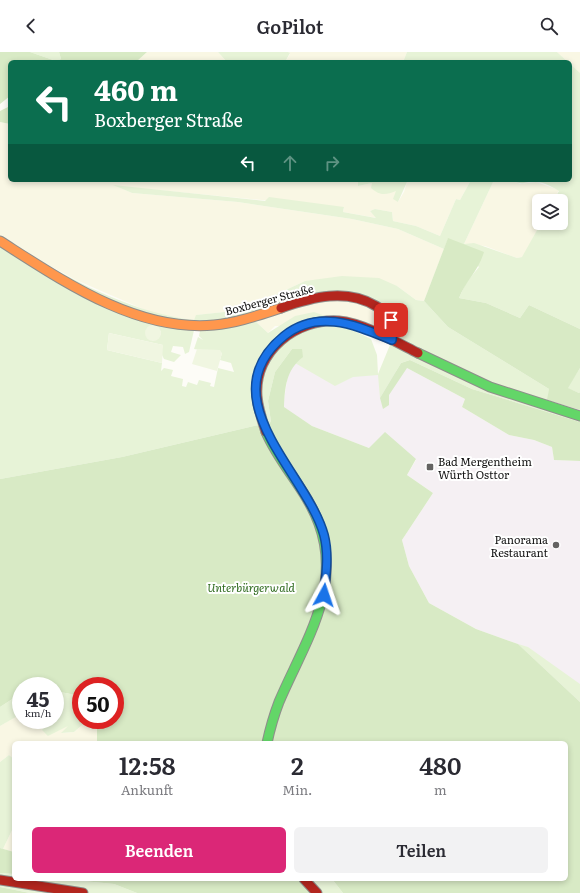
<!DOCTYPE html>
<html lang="de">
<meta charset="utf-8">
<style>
body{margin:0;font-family:Literata,serif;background:#f2f2f3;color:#2b2b33;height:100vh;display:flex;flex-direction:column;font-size:15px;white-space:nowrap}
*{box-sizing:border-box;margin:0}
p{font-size:13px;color:#7c7c81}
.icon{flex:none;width:22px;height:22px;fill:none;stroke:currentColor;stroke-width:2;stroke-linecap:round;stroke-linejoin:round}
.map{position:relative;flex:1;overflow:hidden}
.panel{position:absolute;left:12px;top:689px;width:556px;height:140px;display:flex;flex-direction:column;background:#fff;border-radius:6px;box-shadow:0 2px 6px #0003}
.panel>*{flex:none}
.top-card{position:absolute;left:8px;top:8px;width:564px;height:122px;border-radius:6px;box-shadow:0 2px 6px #0003;background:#0b6e4f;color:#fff;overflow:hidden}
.buttons{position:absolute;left:532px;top:142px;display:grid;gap:8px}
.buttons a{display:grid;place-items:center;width:36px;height:36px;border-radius:6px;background:#fff;box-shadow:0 2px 6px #0003;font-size:20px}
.speed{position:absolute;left:12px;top:625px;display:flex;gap:8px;font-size:20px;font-weight:700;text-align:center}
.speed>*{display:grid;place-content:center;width:52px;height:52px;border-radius:50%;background:#fff;box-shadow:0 2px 6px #0003;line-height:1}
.speed small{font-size:10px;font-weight:400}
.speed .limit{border:6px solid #d22;background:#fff;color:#111}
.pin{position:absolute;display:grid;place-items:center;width:34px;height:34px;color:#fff;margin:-17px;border-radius:8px;box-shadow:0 2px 6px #0006}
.me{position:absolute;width:44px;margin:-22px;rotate:5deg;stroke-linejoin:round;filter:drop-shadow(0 0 3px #0008)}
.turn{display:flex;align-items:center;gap:14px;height:84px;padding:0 20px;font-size:18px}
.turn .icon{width:52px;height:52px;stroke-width:2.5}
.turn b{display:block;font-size:28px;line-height:34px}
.lanes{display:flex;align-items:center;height:38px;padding:0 20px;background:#0003;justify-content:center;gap:20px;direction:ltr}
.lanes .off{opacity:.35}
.eta{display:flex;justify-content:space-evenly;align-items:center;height:68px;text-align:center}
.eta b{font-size:24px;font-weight:600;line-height:28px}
.primary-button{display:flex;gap:8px;margin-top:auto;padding:8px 20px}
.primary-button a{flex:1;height:46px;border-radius:6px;background:#db2777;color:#fff;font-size:16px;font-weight:600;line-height:46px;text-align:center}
.primary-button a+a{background:#f2f2f3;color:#2b2b33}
header{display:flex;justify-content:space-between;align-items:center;height:52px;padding:0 20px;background:#fff;font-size:18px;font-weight:600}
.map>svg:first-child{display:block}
.industrial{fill:#f5f0f3}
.farmland{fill:#f9f7e4}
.green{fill:#e7f3d7;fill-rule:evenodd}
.forest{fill:#d8eac5}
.pitch{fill:#f0f6e1}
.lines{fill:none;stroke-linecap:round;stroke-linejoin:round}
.fast-casing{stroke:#8e8d8b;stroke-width:11}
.slow-casing{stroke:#8e8d8b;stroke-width:11}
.jam-casing{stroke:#8e8d8b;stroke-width:11}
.fast{stroke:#63d668;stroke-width:9}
.slow{stroke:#ff974d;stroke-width:9}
.jam{stroke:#b3261e;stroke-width:9}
.route-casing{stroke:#114b97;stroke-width:10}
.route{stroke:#1a73e8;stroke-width:7}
.poi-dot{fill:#646362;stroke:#fff;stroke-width:1.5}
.labels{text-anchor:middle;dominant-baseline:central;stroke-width:4;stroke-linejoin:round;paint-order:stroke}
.street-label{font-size:11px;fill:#111;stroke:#fff}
.poi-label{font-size:11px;fill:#111;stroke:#fff;text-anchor:start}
.park-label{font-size:11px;font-style:italic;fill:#2f6b1f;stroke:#fff}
</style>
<header><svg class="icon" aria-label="back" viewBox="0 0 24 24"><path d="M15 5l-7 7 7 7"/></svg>GoPilot<svg class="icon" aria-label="search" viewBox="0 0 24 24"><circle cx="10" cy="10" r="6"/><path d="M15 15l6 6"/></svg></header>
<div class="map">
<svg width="580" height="841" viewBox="0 0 580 841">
<rect width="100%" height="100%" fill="#fdfcf7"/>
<path class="industrial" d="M295,311L385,323L407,316L465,347L462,355L509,383L534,388L552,395L554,408L580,409V650L518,592L476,577L429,551L409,514L402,488L433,441L407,423L416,408L369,396L312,374L283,355L288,322Z"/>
<path class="farmland" d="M147,0H218L227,10H136Z
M288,0H407L403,10H285L290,2Z
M557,0H580V22L570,12V10H568Z
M0,70L10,72V128H358V134L372,131L396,139L398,150L404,140L407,130L406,128H471L460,148L456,147L440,184L416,174L393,169L392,160L375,157L370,159L377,166L343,160L344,156L116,134L132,141L238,150L352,167L398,177L444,197L424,249L416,248L397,234L305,229L243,258L197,263L194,268L173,265L150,260L76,228L28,202L0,184Z
M494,128H511L520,132L536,130L559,138L553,149H539V171H541L523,205L517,206L485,194L464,192Z
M344,243L386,261L392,288L360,274H275L268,281L252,266Z
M20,662L21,668H47L42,678L70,673L62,681L74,680L88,668H97V691H14V707L9,703L0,710V674Z
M14,774V800L3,797Z"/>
<path class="green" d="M30,0H59L61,7L56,9Z
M218,0H288L290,1L285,10H227Z
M407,0H557L568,10H403Z
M570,12L580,21V277L529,253L520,266L486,251L459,246L466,231L479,215L448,187L444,197L398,177L352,167L238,150L132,141L113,133L265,149L269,145L344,155L343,160L376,166L370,159L375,157L392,160L393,169L416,174L440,184L456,147L460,148L471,128H494L464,192L474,191L517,206L522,205L541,171H561V149H553L559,139C553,135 543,130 537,130C524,128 525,135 511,128H570Z
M358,128H406L407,130L398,150L393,147L396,139C386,143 380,144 371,136L372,131L358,134Z
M0,184C57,221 126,260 194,268L196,263L243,258L305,229L342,224L379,226L397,234L416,248L424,249L448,275L549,337L548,355L580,364V370L472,337L410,308L401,311L380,346L378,323L353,325L335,334L295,311L292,297L275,320L268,349L271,370L122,405L0,427ZM344,243L386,261L392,288L378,322L377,303L371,287L346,275L340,269L314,260L295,264L268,281L252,266ZM195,274H201L199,284L203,288L198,285L194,297L222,301L220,308L231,311L234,320L218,316L214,335L210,334L211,331L199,328L197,333L188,330L186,335L182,334L183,327L171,324L173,318L164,316L161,319L162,311L107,298L109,281L163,293L161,301L164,307L174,310L181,303L171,300L173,294L183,295L185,302L189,300ZM161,279C161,287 154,291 148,286Z
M580,316V340L579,341L567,336Z
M518,592L528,595L580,632V650Z
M55,639L81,644V668H88L74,680L61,681L68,674L48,684L42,678L47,668H55Z
M21,643V662L0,674V655L17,644Z
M9,703L14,707V774L3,797L0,796V710Z
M0,821L14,822V827H63L114,832L137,841H30L0,835Z
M304,827H332L343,841H317Z"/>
<path class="forest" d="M0,0H30L56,9L61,7L59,0H147L136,10H10V44L0,52Z
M10,54V72L0,70V59Z
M448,186L484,200C478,220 466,228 459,246L486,251L520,266L529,253L580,277V316L568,336L579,341L580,340V358L547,348L549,337L448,275L424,249Z
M292,297H302L303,305C286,318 285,335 284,355L312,374L369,396L385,380L416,407L407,423L433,441L402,488L409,514L429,551L476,577L518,592L580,650V841H343L332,827H566V691H97V668H115V634H81V644L55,639V634H21V643L17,644L0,655V427L122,405L271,370L268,349L275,320Z
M410,308L472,337L580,370V409L554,408L552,395L534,388L509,383L462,355L465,347L407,316L389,343V353L383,357L380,346L401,311Z
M0,796L14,800V822L0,821Z
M63,827H304L317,841H137L114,832Z
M0,835L30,841H0Z"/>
<path class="pitch" d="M145 281a8 8 0 1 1 16 0a8 8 0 1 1-16 0Z
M109,281L163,293L162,311L107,298Z
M197,297L220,298L222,301L217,319L192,312Z"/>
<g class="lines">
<defs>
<path id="fast" d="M418,301L490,335L580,364
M266,380C280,413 307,438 319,472C343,537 303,593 279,650C274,663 270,677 267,691"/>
<path id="slow" d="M0,189C63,229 136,280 214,273C237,271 259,263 281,256"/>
<path id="jam" d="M281,256C313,245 346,236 376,254C390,262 394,273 392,288
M266,380C262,368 258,357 257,344C254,299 296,266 339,269C363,271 396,290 418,301
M304,827L317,841
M0,828L83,841"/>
</defs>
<use href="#fast" class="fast-casing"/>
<use href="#slow" class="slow-casing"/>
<use href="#jam" class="jam-casing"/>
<use href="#fast" class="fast"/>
<use href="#slow" class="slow"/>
<use href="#jam" class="jam"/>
</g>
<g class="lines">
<defs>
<path id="route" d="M324,543C326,523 329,502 324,483C307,421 208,346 284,284C319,256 357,274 392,288L393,277L391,268"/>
</defs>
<use href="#route" class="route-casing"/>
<use href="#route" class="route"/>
</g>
<g class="poi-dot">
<rect x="426" y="411" width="8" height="8" rx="2"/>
<circle cx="556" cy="493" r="4"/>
</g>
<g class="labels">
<g class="street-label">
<text transform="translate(269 247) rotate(-15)">Boxberger Straße</text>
</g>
<g class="poi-label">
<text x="438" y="409">Bad Mergentheim<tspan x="438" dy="13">Würth Osttor</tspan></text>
<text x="548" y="487" text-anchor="end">Panorama<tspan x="548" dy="13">Restaurant</tspan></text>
</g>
<g class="park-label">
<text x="251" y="535">Unterbürgerwald</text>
</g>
</g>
</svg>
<div class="buttons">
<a><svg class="icon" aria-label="layers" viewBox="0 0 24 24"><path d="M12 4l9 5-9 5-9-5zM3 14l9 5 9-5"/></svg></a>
</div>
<div class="speed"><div>45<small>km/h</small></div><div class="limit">50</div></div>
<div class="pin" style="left:391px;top:268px;background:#d93025"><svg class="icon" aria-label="arrive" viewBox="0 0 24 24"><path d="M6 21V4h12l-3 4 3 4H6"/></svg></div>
<svg class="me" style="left:324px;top:543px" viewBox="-20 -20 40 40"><path d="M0-17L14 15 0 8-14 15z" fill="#1a73e8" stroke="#fff" stroke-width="4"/></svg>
<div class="top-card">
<div class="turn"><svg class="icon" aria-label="left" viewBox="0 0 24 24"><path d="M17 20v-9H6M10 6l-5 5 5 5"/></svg><div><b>460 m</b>Boxberger Straße</div></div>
<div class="lanes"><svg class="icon" aria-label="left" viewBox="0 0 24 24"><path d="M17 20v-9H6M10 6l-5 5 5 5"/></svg><svg class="icon off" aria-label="ahead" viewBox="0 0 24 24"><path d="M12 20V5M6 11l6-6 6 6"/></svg><svg class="icon off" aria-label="right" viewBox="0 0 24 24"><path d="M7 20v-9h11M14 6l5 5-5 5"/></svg></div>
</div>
<section class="panel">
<div class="eta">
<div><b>12:58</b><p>Ankunft</p></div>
<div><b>2</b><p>Min.</p></div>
<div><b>480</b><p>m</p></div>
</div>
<div class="primary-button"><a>Beenden</a><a>Teilen</a></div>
</section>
</div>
